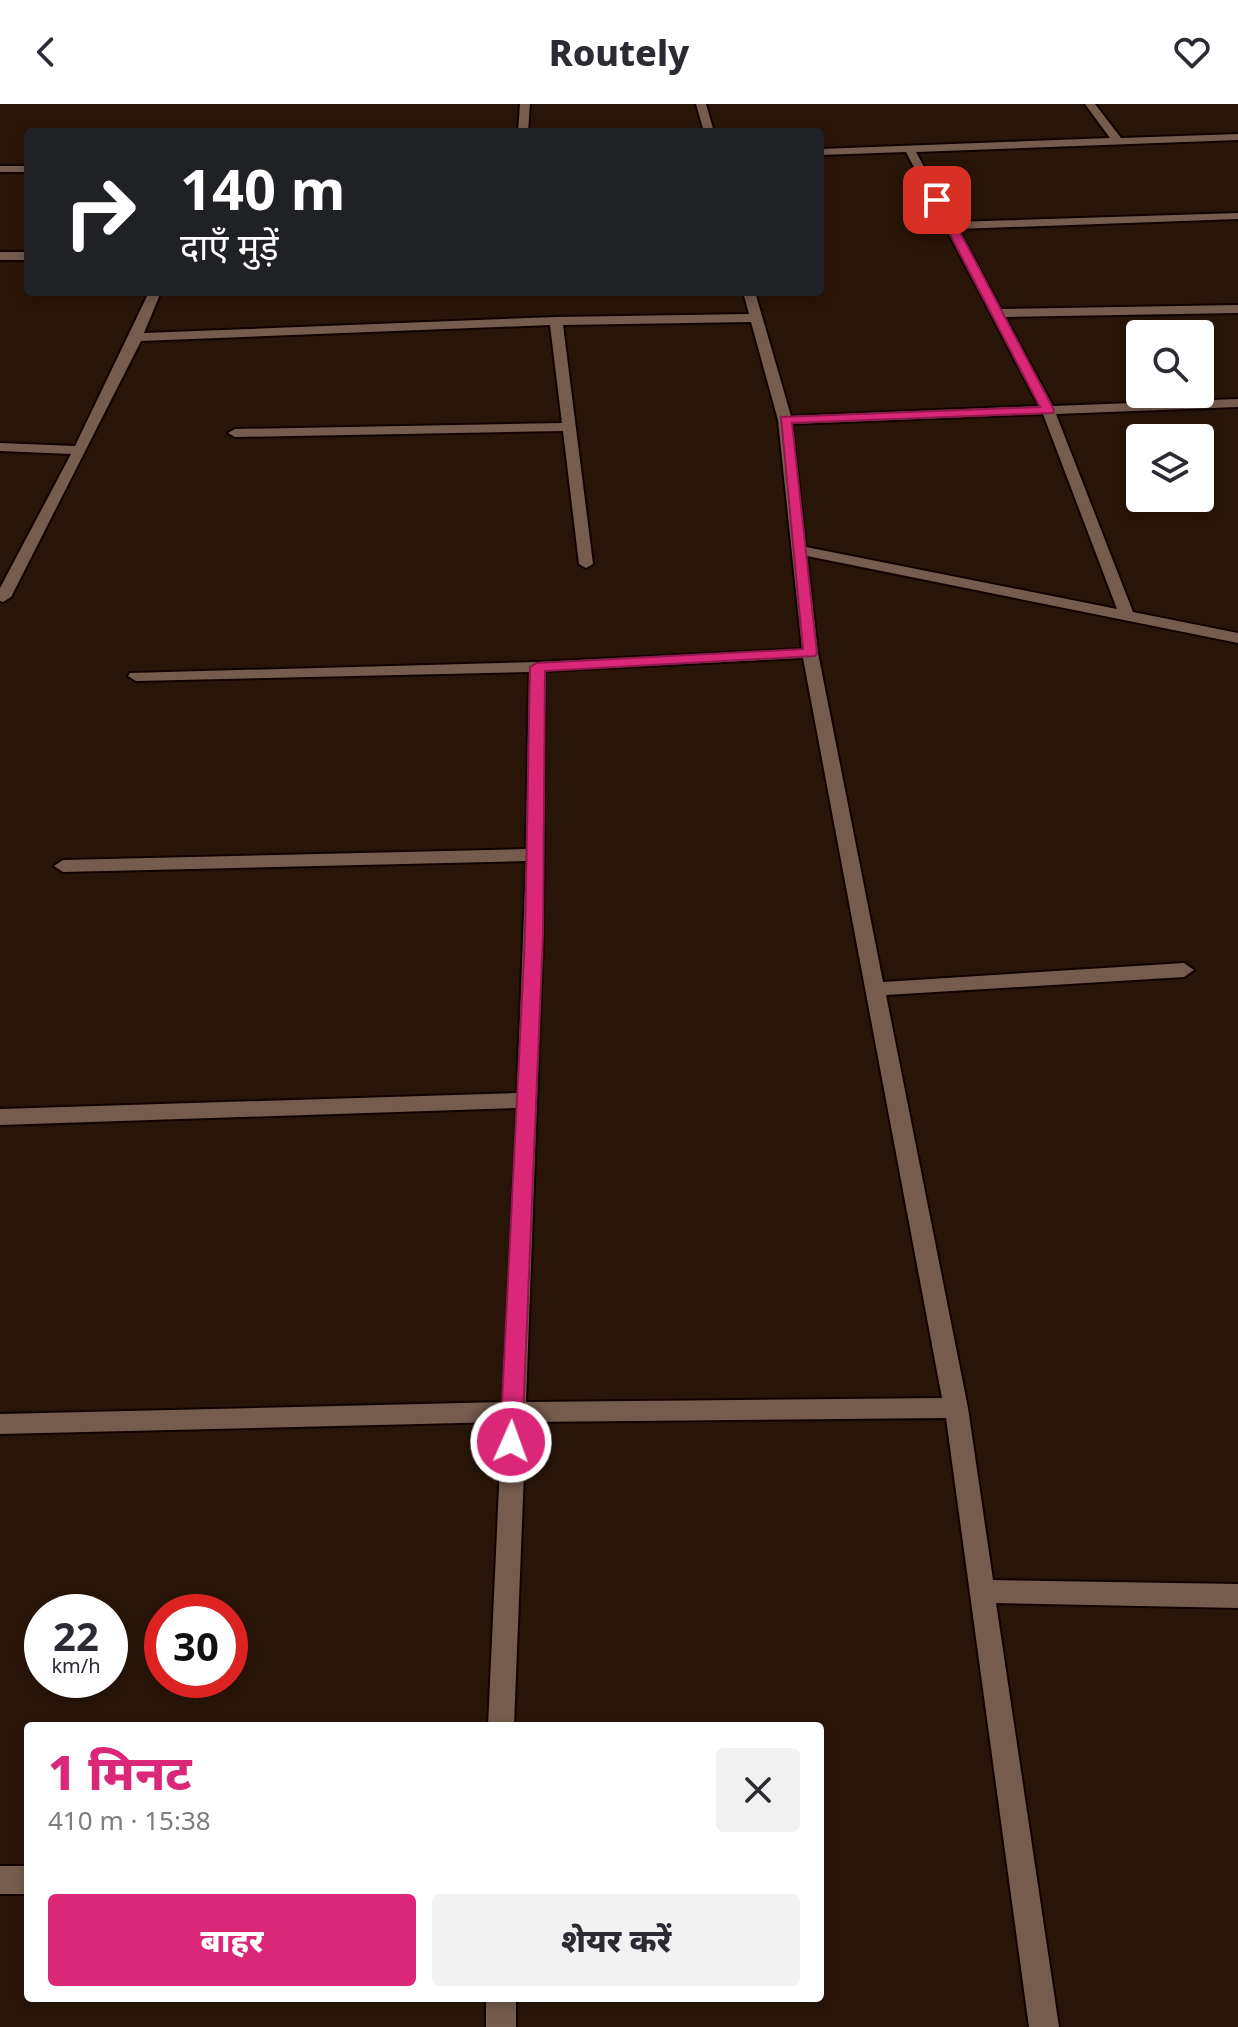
<!DOCTYPE html>
<html lang="hi">
<meta charset="utf-8">
<style>
body{margin:0;font-family:"Noto Sans","Noto Sans Devanagari",sans-serif;background:#f2f2f3;color:#2b2b33;height:100vh;display:flex;flex-direction:column;font-size:30px;white-space:nowrap}
*{box-sizing:border-box;margin:0}
p{font-size:26px;color:#7c7c81}
.icon{flex:none;width:44px;height:44px;fill:none;stroke:currentColor;stroke-width:2;stroke-linecap:round;stroke-linejoin:round}
.map{position:relative;flex:1;overflow:hidden}
.drawer{position:absolute;left:24px;top:1618px;width:800px;height:280px;display:flex;flex-direction:column;background:#fff;border-radius:8px;box-shadow:0 4px 12px #0003}
.drawer>*{flex:none}
.banner{position:absolute;left:24px;top:24px;width:800px;height:168px;border-radius:8px;box-shadow:0 4px 12px #0003;background:#202124;color:#fff;overflow:hidden}
.buttons{position:absolute;left:1126px;top:216px;display:grid;gap:16px}
.buttons a{display:grid;place-items:center;width:88px;height:88px;border-radius:8px;background:#fff;box-shadow:0 4px 12px #0003;font-size:40px}
.speed{position:absolute;left:24px;top:1490px;display:flex;gap:16px;font-size:40px;font-weight:700;text-align:center}
.speed>*{display:grid;place-content:center;width:104px;height:104px;border-radius:50%;background:#fff;box-shadow:0 4px 12px #0003;line-height:1}
.speed small{font-size:20px;font-weight:400}
.speed .limit{border:12px solid #d22;background:#fff;color:#111}
.pin{position:absolute;display:grid;place-items:center;width:68px;height:68px;color:#fff;margin:-34px;border-radius:16px;box-shadow:0 4px 12px #0006}
.me{position:absolute;width:88px;margin:-44px;rotate:2deg;stroke-linejoin:round;filter:drop-shadow(0 0 6px #0008)}
.turn{display:flex;align-items:center;gap:28px;height:168px;padding:0 24px;font-size:36px}
.turn .icon{width:104px;height:104px;stroke-width:2.5}
.turn b{display:block;font-size:56px;line-height:68px}
.round{display:grid;place-items:center;flex:none;width:84px;height:84px;border-radius:8px;background:#f2f2f3}
.head{display:flex;align-items:center;justify-content:space-between;height:136px;padding:0 24px}
h1{font-size:48px;font-weight:800;line-height:60px;color:#db2777}
.action{display:flex;gap:16px;margin-top:auto;padding:16px 24px}
.action a{flex:1;height:92px;border-radius:8px;background:#db2777;color:#fff;font-size:32px;font-weight:800;line-height:92px;text-align:center}
.action a+a{background:#f2f2f3;color:#2b2b33}
header{display:flex;justify-content:space-between;align-items:center;height:104px;padding:0 24px;background:#fff;font-size:36px;font-weight:800}
.map>svg:first-child{display:block}
.lines{fill:none;stroke-linecap:round;stroke-linejoin:round}
.minor-casing{stroke:#110200;stroke-width:4}
.minor{fill:#755c4d;fill-rule:evenodd}
.route{fill:#db2777;stroke:#8e194d;stroke-width:2}
</style>
<header><svg class="icon" aria-label="back" viewBox="0 0 24 24"><path d="M15 5l-7 7 7 7"/></svg>Routely<svg class="icon" aria-label="heart" viewBox="0 0 24 24"><path d="M12 20l-8-8c-3-5 5-10 8-4 3-6 11-1 8 4z"/></svg></header>
<div class="map">
<svg width="1238" height="1923" viewBox="0 0 1238 1923">
<rect width="100%" height="100%" fill="#291508"/>
<g class="lines">
<defs>
<path id="minor" d="M520,0H530L528,28H518Z
M696,0H706L714,28H704Z
M1085,0H1095L1121,34L1238,30V36L916,48L954,118L1238,109V115L958,125L1001,205L1238,201V209L1005,213L1053,302L1238,295V303L1056,310L1133,508L1238,529V539L807,452L818,549L883,878L1184,859L1194,866L1184,873L886,891L968,1304L993,1476L1238,1480V1504L996,1499L1059,1923H1029L946,1314L526,1318L514,1622H488L502,1318L0,1330V1310L503,1298L517,1004L0,1021V1005L517,989L526,757L63,768L54,762L63,756L526,745L529,568L136,577L128,572L130,569L537,558L802,545L778,316L751,218L563,221L593,460L586,464L579,460L563,327L235,333L228,329L235,325L562,319L550,221L141,237L11,493L3,498L0,497V484L71,350L0,347V339L75,342L149,188H161L144,229L556,213L749,210L743,188H755L791,312L1039,302L906,48L820,51V45L1110,34ZM1043,310L1117,505L806,443L792,320ZM803,554L942,1294L526,1298L543,832L545,567Z
M0,62H28V68H0Z
M0,148H28V156H0Z
M0,1762H28V1790H0Z
M486,1894H516V1923H486Z"/>
</defs>
<use href="#minor" class="minor-casing"/>
<use href="#minor" class="minor"/>
</g>
<path class="route" d="M937,93L943,96L1054,306L1053,309L792,319L817,549L815,552L545,567L543,832L522,1338L519,1344L511,1347L504,1344L500,1338L525,832L530,563L537,559L803,545L781,313L1040,303L932,96Z"/>
</svg>
<div class="buttons">
<a><svg class="icon" aria-label="search" viewBox="0 0 24 24"><circle cx="10" cy="10" r="6"/><path d="M15 15l6 6"/></svg></a>
<a><svg class="icon" aria-label="layers" viewBox="0 0 24 24"><path d="M12 4l9 5-9 5-9-5zM3 14l9 5 9-5"/></svg></a>
</div>
<div class="speed"><div>22<small>km/h</small></div><div class="limit">30</div></div>
<div class="pin" style="left:937px;top:96px;background:#d93025"><svg class="icon" aria-label="arrive" viewBox="0 0 24 24"><path d="M6 21V4h12l-3 4 3 4H6"/></svg></div>
<svg class="me" style="left:511px;top:1338px" viewBox="-20 -20 40 40"><circle r="17" fill="#db2777" stroke="#fff" stroke-width="3"/><path d="M0-11L8 9 0 5-8 9z" fill="#fff"/></svg>
<div class="banner">
<div class="turn"><svg class="icon" aria-label="right" viewBox="0 0 24 24"><path d="M7 20v-9h11M14 6l5 5-5 5"/></svg><div><b>140 m</b>दाएँ मुड़ें</div></div>
</div>
<section class="drawer">
<div class="head"><div><h1>1 मिनट</h1><p>410 m · 15:38</p></div><a class="round"><svg class="icon" aria-label="close" viewBox="0 0 24 24"><path d="M6 6l12 12M18 6L6 18"/></svg></a></div>
<div class="action"><a>बाहर</a><a>शेयर करें</a></div>
</section>
</div>
